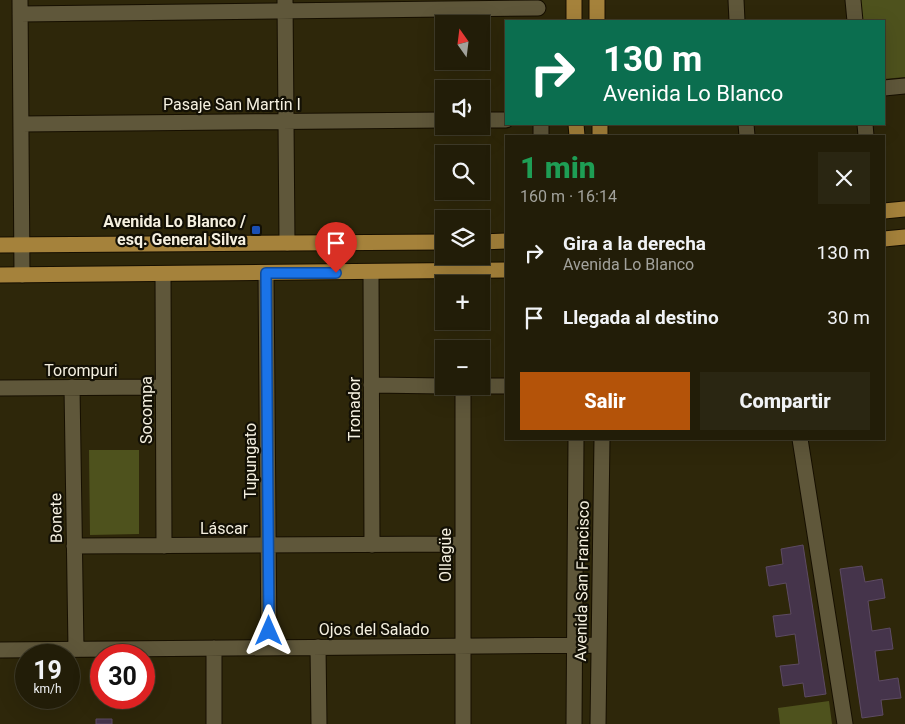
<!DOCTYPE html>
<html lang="es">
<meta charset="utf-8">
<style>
body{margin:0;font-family:Roboto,sans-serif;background:#2a2612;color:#f1f3f6;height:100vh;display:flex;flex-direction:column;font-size:19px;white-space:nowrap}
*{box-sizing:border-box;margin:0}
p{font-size:16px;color:#a2a29c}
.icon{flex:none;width:28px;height:28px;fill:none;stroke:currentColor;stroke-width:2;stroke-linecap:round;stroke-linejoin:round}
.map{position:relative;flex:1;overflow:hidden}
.drawer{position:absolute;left:505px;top:135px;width:380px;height:305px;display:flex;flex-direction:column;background:#221d08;border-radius:0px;box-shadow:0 5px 20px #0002,0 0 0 1px #3f3b29}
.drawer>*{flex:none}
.guide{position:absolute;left:505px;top:20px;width:380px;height:105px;border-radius:0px;box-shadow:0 5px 20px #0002,0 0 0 1px #3f3b29;background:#0b6e4f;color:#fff;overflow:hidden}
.needle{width:32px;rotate:346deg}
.fabs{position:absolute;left:435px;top:15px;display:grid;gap:10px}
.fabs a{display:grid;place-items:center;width:55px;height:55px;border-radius:0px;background:#221d08;box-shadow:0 5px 20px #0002,0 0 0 1px #3f3b29;font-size:25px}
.speed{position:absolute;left:15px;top:644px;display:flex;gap:10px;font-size:25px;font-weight:700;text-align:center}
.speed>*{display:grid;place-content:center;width:65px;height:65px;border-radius:50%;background:#221d08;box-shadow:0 5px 20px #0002,0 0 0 1px #3f3b29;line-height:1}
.speed small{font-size:12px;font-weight:400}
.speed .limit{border:8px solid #d22;background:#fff;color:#111}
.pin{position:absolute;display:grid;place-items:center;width:42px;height:42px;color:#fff;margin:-51px -21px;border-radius:50% 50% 50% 0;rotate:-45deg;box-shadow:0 0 5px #0007}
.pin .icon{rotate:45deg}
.me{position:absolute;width:55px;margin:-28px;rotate:0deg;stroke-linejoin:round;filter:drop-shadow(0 0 4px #0008)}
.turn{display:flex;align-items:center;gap:18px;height:105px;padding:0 15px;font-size:22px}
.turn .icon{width:65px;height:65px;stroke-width:2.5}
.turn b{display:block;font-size:35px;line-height:42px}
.round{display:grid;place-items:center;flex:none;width:52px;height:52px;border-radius:0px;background:#2a2612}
.overview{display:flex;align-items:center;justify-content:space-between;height:85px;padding:0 15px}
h1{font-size:30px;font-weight:800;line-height:38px;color:#1e9e55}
.action{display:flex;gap:10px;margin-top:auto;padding:10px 15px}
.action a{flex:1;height:58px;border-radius:0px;background:#b45309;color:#fff;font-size:20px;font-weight:800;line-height:58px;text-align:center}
.action a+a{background:#2a2612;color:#f1f3f6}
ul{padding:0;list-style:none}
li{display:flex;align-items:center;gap:15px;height:65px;padding:0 15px}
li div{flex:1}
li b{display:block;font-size:19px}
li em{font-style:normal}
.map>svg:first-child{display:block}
.green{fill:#4e521d}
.building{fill:#45344b;stroke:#5d4b63}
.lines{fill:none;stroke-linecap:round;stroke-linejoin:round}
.minor-casing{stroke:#160f00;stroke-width:17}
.major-casing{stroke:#160f00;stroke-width:17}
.minor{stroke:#5f573a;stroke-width:15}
.major{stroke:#a5823b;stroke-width:15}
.route-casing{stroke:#114b97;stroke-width:12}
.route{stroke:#1a73e8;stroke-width:9}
.transit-dot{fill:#1a4fb4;stroke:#131005;stroke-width:2}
.labels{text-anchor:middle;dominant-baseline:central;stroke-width:4.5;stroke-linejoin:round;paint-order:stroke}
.street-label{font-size:16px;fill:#f5f0e0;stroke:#131005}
.poi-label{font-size:16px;font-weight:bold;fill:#f5f0e0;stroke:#131005;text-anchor:end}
</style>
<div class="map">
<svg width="905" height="724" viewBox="0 0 905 724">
<rect width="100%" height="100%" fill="#2e270a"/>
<path class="green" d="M859,0H905V77L884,79V21H861Z
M89,450H139V534L90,535Z
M829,701L832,724H780L778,708Z"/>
<path class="building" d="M803,545L826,694L805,697L803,683L783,686L780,666L799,664L795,634L776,637L773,616L791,614L786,583L769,586L766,567L783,564L781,549Z
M862,566L865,582L882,579L885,598L868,601L872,631L890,628L893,649L875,651L879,681L898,678L901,698L881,700L883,715L862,718L840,569Z
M96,719H112V724H96Z"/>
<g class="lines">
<defs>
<path id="minor" d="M20,0L22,275
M285,0L287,243
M736,0L737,21
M853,0L855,21
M20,14L538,8
M884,88L905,86
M481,120H506
M21,124L444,120
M541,124V136
M746,124L747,136
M865,124L866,136
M266,273L269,648
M371,273L372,545
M163,274L164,546
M371,385L444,386
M463,386V724
M481,386H506
M72,387L76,649
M0,388L163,387
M800,439L845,724
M74,546L463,544
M318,647L319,724
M214,648V724
M0,650L599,645
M574,724L576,439
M598,724L602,439"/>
<path id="major" d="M574,0V21
M597,0V21
M576,124L577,136
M600,124V136
M884,211L905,209
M884,239L905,237
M481,242L506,241
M0,245L444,242
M0,275L506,270"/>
</defs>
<use href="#minor" class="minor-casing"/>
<use href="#major" class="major-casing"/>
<use href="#minor" class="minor"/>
<use href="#major" class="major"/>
</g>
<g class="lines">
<defs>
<path id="route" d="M269,631L266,273H336"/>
</defs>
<use href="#route" class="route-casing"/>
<use href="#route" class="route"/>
</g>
<rect class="transit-dot" x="251" y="225" width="10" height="10" rx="2.5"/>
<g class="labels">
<g class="street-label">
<text x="232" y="104">Pasaje San Martín I</text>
<text x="81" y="370">Torompuri</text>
<text transform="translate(354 409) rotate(-90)">Tronador</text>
<text transform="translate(146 410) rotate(-90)">Socompa</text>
<text transform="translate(250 461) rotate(-90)">Tupungato</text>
<text transform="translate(56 518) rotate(-91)">Bonete</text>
<text x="224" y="528">Láscar</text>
<text transform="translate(445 555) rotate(-90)">Ollagüe</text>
<text transform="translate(582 581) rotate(-89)">Avenida San Francisco</text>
<text x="374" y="629">Ojos del Salado</text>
</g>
<g class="poi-label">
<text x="246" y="221">Avenida Lo Blanco /<tspan x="246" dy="18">esq. General Silva</tspan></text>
</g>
</g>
</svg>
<div class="fabs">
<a><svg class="needle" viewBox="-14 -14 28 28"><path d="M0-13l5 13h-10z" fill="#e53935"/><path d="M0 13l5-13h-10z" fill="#a2a29c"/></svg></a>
<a><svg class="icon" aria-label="sound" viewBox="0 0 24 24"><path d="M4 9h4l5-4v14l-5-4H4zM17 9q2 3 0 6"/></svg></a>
<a><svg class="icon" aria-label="search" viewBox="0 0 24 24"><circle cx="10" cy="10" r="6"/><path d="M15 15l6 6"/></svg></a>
<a><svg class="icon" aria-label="layers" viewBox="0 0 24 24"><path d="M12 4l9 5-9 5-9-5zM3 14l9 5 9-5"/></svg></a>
<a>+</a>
<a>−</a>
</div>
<div class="speed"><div>19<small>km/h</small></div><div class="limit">30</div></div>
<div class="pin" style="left:336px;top:273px;background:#d93025"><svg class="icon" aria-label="arrive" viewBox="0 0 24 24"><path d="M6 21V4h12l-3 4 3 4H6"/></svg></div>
<svg class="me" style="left:269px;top:631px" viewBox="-20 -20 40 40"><path d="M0-17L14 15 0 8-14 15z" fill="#1a73e8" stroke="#fff" stroke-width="4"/></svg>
<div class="guide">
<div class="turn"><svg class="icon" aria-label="right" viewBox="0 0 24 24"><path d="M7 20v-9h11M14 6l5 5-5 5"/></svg><div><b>130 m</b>Avenida Lo Blanco</div></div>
</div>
<section class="drawer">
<div class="overview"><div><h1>1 min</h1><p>160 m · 16:14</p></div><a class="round"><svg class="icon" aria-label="close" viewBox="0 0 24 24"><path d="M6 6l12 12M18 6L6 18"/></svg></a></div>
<ul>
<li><svg class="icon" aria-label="right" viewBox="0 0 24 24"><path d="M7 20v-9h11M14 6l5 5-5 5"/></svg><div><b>Gira a la derecha</b><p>Avenida Lo Blanco</p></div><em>130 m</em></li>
<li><svg class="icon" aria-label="arrive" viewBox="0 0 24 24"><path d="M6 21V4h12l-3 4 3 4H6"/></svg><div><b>Llegada al destino</b></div><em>30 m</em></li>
</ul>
<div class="action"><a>Salir</a><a>Compartir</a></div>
</section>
</div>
